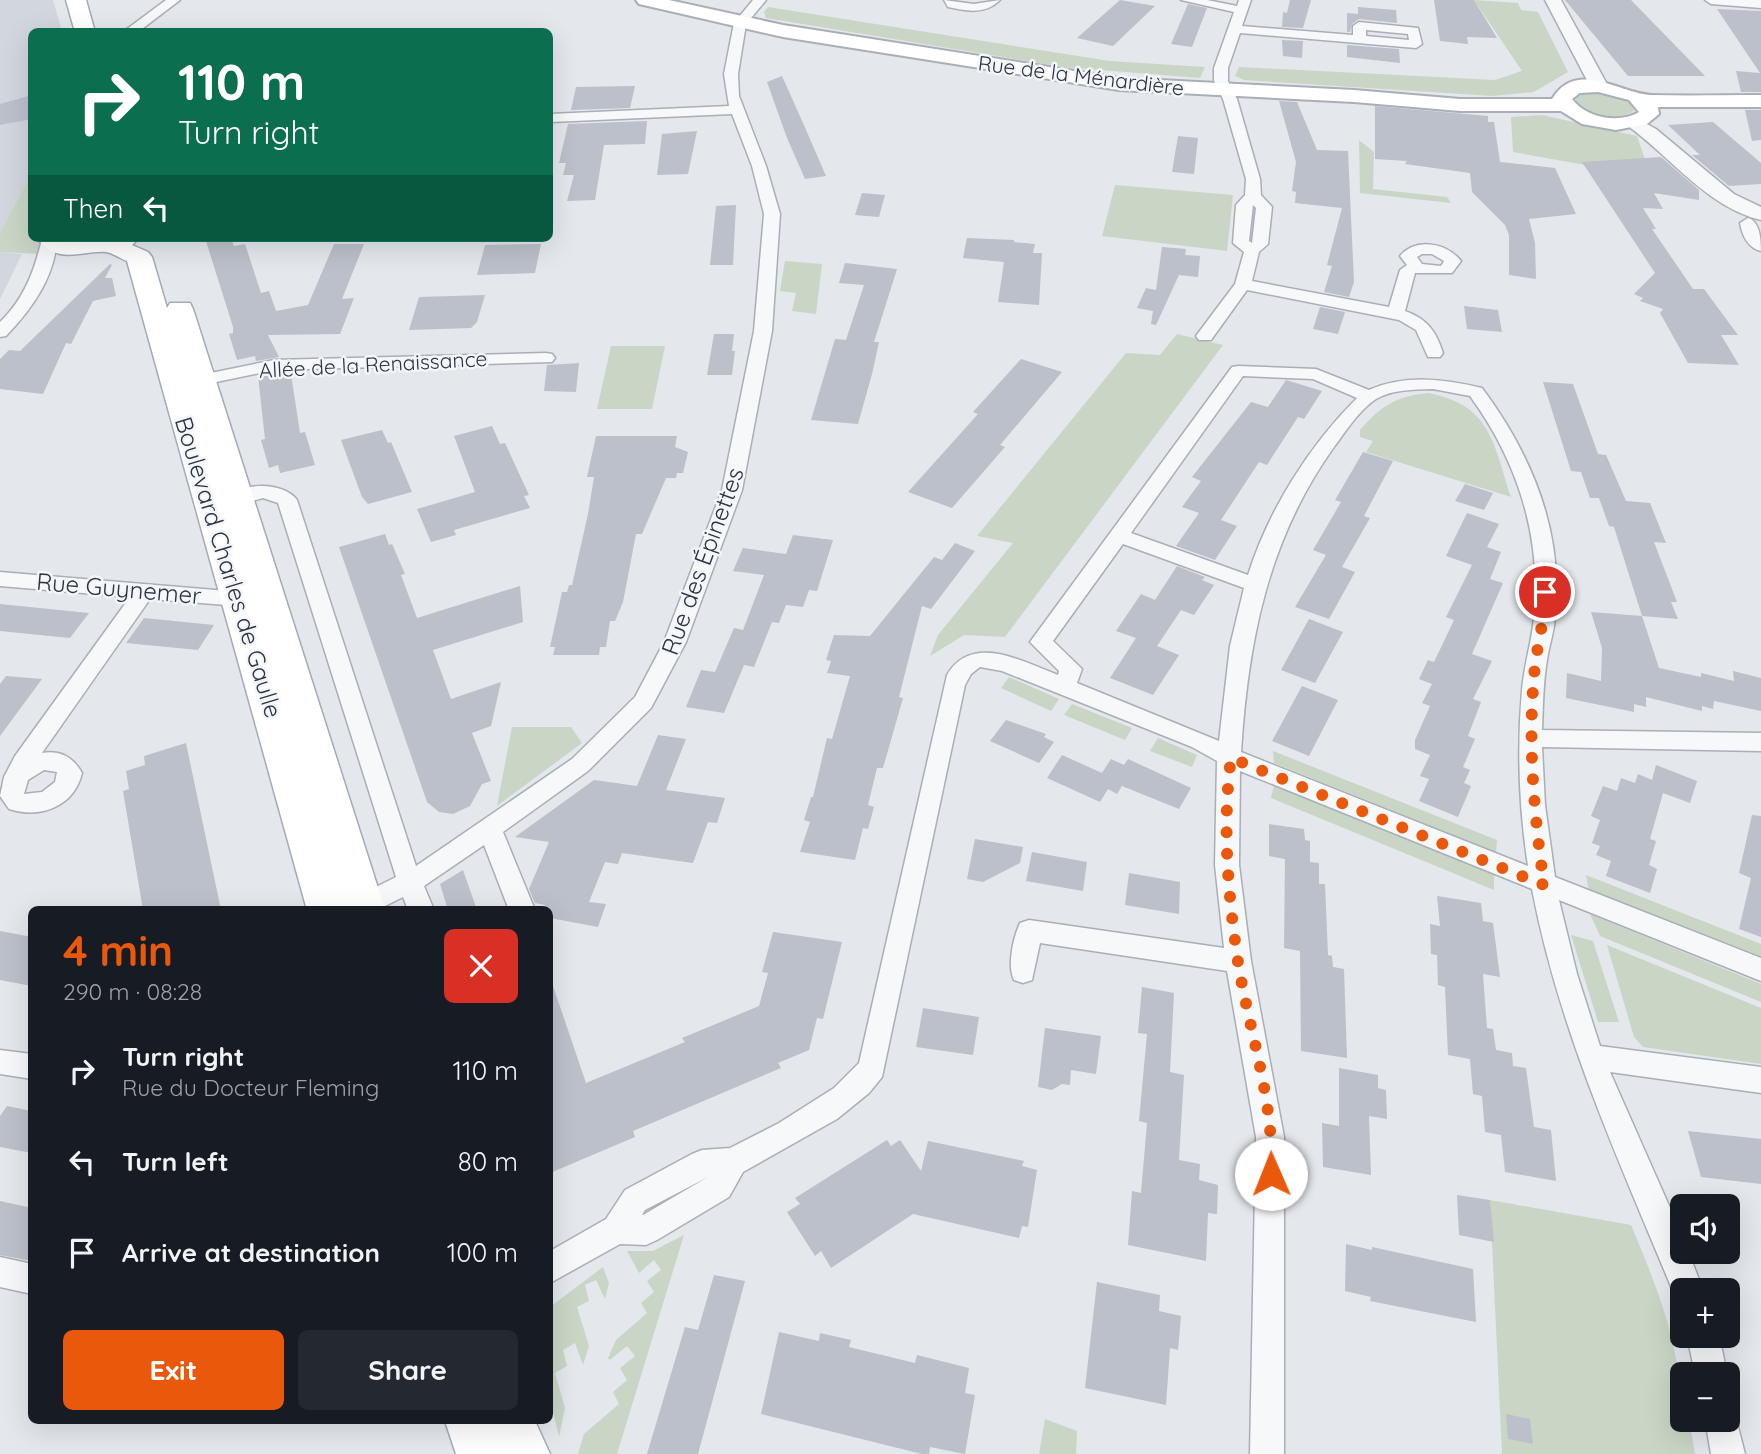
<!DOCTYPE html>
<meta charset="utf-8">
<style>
body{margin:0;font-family:Quicksand,sans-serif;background:#242831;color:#f1f3f6;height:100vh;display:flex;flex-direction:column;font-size:26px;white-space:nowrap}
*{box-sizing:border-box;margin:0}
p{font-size:23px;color:#9ea1a6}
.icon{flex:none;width:38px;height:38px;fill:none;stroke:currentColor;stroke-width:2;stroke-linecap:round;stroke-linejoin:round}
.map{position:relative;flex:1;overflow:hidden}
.details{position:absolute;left:28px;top:906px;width:525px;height:518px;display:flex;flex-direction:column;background:#171b24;border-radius:10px;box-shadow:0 7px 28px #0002}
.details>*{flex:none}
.hud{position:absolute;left:28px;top:28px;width:525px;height:214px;border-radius:10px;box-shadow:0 7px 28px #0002;background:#0b6e4f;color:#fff;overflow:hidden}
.buttons{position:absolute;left:1670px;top:1194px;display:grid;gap:14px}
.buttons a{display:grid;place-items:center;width:70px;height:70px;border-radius:10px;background:#171b24;box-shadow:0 7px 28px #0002;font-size:35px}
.pin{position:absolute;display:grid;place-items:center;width:60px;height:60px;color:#fff;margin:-30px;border:4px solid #fff;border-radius:50%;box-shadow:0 2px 7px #0007}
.me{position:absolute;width:77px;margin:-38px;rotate:359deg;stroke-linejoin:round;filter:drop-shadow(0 0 5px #0008)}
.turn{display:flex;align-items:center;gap:24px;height:147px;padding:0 35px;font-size:32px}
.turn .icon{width:91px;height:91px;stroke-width:2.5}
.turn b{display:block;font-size:49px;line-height:60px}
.then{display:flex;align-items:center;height:66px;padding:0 35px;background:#0003;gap:14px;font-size:26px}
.round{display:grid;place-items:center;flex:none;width:74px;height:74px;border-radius:10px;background:#242831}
.head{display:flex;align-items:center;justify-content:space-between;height:119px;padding:0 35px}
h1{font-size:42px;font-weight:700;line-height:52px;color:#ea580c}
.cta{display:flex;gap:14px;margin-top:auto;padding:14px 35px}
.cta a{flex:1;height:80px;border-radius:10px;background:#ea580c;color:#fff;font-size:28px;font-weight:700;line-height:80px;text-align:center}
.cta a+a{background:#242831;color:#f1f3f6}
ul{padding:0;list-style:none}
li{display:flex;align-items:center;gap:21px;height:91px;padding:0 35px}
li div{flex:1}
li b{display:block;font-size:26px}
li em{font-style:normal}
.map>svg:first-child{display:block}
.built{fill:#d2d6de}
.green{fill:#c9d6c5}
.building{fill:#bbc0ca}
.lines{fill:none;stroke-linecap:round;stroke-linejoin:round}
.minor-casing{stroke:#a9aeb7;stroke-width:3}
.tertiary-casing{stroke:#a9aeb7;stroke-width:3}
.secondary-casing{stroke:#a9aeb7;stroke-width:4}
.primary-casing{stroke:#a3abb8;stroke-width:3}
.minor{fill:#f7f8fa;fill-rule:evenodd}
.tertiary{fill:#f7f8fa;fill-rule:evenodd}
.secondary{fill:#fff;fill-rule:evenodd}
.primary{fill:#fff;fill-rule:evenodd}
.route{stroke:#ea580c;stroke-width:12;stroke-dasharray:0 21.6}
.labels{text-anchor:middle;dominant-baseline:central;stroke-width:5;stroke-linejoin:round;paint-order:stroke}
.far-street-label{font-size:21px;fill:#2b3445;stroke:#f4f6f9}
.street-label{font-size:24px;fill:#2b3445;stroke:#f4f6f9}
</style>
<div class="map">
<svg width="1761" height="1454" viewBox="0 0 1761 1454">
<rect width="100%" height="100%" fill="#e4e7ec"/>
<path class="built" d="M0,0H53L62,31L32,32L31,182L26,184L0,232Z
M0,252L22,254L0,299Z"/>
<path class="green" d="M1474,0L1518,3L1521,10L1538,12L1568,72L1534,92L1493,96L1244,80L1235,76L1239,67L1495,80L1522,71Z
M768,7L1110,61L1205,67L1200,78L1063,67L766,18L764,12Z
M1585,91C1602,91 1628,93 1636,109C1620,124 1591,115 1576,103V96Z
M1542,115L1637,136L1651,177L1513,152L1511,117Z
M1359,140L1374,152L1373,189L1447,197L1451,203L1360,193Z
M31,182L32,238H41L45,245L40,254L0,252V232L26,184Z
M1115,185L1233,195L1227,251L1102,236Z
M785,261L822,264L816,314L792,311L796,293L780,291Z
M1177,334L1223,345L1005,637L964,635L930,656L938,635L1013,543L977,536L1126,353L1160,355Z
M611,346H665L652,409H597Z
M1428,393C1491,405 1493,442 1511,497L1366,452L1373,441L1360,437V430C1381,406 1396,396 1428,393Z
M1009,677L1059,699L1051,711L1001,688Z
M1072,704L1132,728L1125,740L1064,715Z
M512,727H571L582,743L497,806Z
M1158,738L1197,755L1192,767L1150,751Z
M1273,751L1497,840L1496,852L1274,763Z
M1274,785L1494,875V890L1271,798Z
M1586,875L1761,944V959L1589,892Z
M1590,914L1761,984V1002L1600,936Z
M1571,935L1593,941L1619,1022H1598Z
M1607,945L1761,1008V1064L1643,1047L1634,1037Z
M1490,1200L1631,1225C1658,1289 1682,1349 1682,1419H1689L1695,1454H1502Z
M684,1235L617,1454H578L584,1434L619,1404L613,1392L627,1380L620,1368L635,1356L627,1346L610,1360L608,1358L616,1340L647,1313L641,1303L654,1292L647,1281L661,1270L654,1260L639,1273L627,1251H653Z
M603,1267L609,1283L605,1299L596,1280L585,1285L589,1301L577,1307L589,1346L583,1365L575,1343L563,1350L567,1366L555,1373L565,1408L559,1437L550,1399V1307Z
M1045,1419L1077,1431L1076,1454H1039Z"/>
<path class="building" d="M1120,0L1155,6L1113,46L1077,38Z
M1290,0H1311L1303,28L1282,27L1283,12L1287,13Z
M1434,0H1474L1497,38L1467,37L1468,44L1440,41Z
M1565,0H1631L1705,76H1628Z
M1188,4L1207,8L1192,47L1171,44Z
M1358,7L1396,10L1397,23L1359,19L1352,24L1350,32H1347V13L1358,14Z
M1717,9L1761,11V92H1741L1736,71L1760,73Z
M1282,40L1303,41L1302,58L1283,56Z
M1347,45L1399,49L1400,63L1347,57Z
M782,76L803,123L826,176L805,179L787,138L767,82Z
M635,86L630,108L571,110L576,87Z
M32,95V119L0,125V104Z
M1279,101L1297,102L1317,150L1348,151L1354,282L1349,297L1324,292L1332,266L1327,265L1342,208L1295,203L1296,192L1292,191L1296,162Z
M1375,106L1488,116V122H1494L1500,162L1555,168L1576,214L1529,219L1535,243L1536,279L1509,275V235L1505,225L1472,192L1470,173L1405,164L1407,161L1375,159Z
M1745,110H1761V140L1752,141Z
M647,121L645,144L604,145L595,200L567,201L574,175H563L566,163H559L568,124Z
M1713,122L1761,163V184L1729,186L1692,155H1700L1668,125Z
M697,131L688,174L657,175L662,134Z
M1178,136L1198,138L1194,174L1172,172Z
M1661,157L1699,190V200L1654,193L1663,209L1643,208L1656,229H1652L1693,289H1704L1738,335H1721L1739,365L1688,363L1660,313L1663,309L1640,301L1643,298L1634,294L1655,273L1582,162Z
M862,193L885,195L879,217L855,215Z
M736,205L733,265H710L716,206Z
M205,238H231L234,246L245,244L261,293L269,291L276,311L308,305L334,244H364L342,299L354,298L340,334L268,335L279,357L256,361L255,356L237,360L229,334L233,333V327Z
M967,238L1014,240V242L1035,244L1033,253H1042L1039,305L998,302L1004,262L963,258Z
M541,244L535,273L477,275L485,245Z
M1162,247L1186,249L1185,255L1200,256L1198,277L1179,275L1156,325L1151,324L1153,311L1137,308L1146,288L1156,290Z
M845,263L897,269L874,342H879L872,374L858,424L811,420L835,339L846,340L864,285L839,283Z
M110,264L112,265L105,278H112L116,296L93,301L71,344L66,343L43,394L0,389V359L9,350L20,351Z
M485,295L477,322L471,328L409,330L419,297Z
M1464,306L1498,310L1502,332L1467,329Z
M1320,307L1345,312L1338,334L1313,329Z
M714,334H734L732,351H735L732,375H707Z
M1021,359L1062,372L1000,445L1005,447L952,508L908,492L978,414L973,412Z
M579,363L576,392L544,391L547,365Z
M274,373L291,374L300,433L305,432L315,465L280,473L278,465L269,468L261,440L265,439L258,376Z
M1286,380L1322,391L1304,419L1298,417L1267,465L1259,462L1221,520L1237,526L1215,560L1176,546L1199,513L1182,507L1201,481L1192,477L1251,402L1268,407Z
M1543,382L1573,384L1598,454L1606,455L1626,501L1650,503L1666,543L1654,542L1677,602H1671L1678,619L1642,616L1614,527L1609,526L1599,498H1590L1581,472L1571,471Z
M492,426L500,444L505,443L529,495L524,496L530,508L454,530L456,535L431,542L417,509L475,492L454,436Z
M382,430L388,443L391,442L412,492L368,504L362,497L341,440Z
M596,436H677L675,447L688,452L683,473H677L676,478H666L642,534H636L623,602L615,621H610L606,647H600L599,655H553L555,647H550L562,592H567L569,585H572L588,514L594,477H587Z
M1363,452L1393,461L1364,516L1370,518L1342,567L1355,572L1329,619L1295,607L1326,555L1313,550L1341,502L1335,500Z
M1465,484L1493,493L1484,510L1455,501Z
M1467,513L1499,524L1487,547L1501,552L1490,579L1503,583L1472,654L1492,661L1473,699L1481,702L1468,736L1475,739L1463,767L1470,770L1464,783L1471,786L1458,817L1419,801L1429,779L1420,776L1430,755L1415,749V740L1430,706L1422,703L1432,684L1419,679L1428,660L1434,662L1454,620L1446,617L1472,565L1446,556Z
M385,534L389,545L392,544L405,574L401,575L417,618L520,586L523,622L433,650L451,699L501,682L491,726L472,733L491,781L482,784L470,806L453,814L439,812L427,802L339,547Z
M793,535L833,540L817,591L809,590L803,607L786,605L779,623L772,622L754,667L744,665L724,713L686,707L701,670L715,672L734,628L743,630L764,575L733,571L743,548L786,554Z
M955,543L975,551L931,609L922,606L899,697L903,698L883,768H877L868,805L874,807L868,829L863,828L855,860L800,852L810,822L804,820L811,797H813L827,738L832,739L850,676L827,673L831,661L826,660L834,635L870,636L934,557L942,560Z
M1177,566L1205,577L1202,580L1214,585L1194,615L1181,610L1157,646L1179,655L1153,695L1110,678L1136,638L1116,631L1141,594L1155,600Z
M0,604L89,613L70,638L0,631Z
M1591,612L1642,616L1659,668L1701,677V673L1734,681L1733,671L1761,678V711L1714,701L1713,709L1702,706V711L1646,697V707L1634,704V712L1566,698L1567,673L1601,681L1602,648Z
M144,618L214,625L198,650L126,643Z
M1309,619L1343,632L1315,683L1281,670Z
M6,676L42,679L0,736V684Z
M1302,686L1338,700L1309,756L1272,741Z
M1006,720L1046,734L1044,737L1054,742L1039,763L990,741Z
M658,735L686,739L666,790L725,798L717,823L708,822L693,863L622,853L618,864L605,862L589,902L606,904L598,927L550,918V910H543L545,905L535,903L529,889L549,842L515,837L594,780L637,786Z
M186,743L221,910H143L123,791L129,789L126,771L145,765L144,756Z
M1062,755L1102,773L1111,759L1124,765L1128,759L1191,788L1179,809L1122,786L1117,794L1108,789L1100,802L1047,778Z
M1656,765L1697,781L1690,803L1663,793L1650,839L1656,841L1649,865L1657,869L1650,893L1606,876L1611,861L1596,855L1600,846L1592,843L1600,820L1591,816L1603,786L1617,791L1621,778L1635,783L1638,774L1652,780Z
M1752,815L1761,816V937L1739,929L1751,878L1739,873Z
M1269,824L1304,829L1305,840L1310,841V862L1319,863V884H1325L1328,955L1332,956L1333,967L1344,969L1347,1058L1301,1051L1300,951L1284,948L1285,859L1269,856Z
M975,839L1023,847L1020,863L983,882L967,879Z
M1032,852L1087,862L1083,891L1026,881Z
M463,870L477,910H448L440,884Z
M1129,873L1180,882L1179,914L1125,905Z
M1437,896L1481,903L1483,921L1493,923L1500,977L1483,974L1487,1028L1493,1029L1496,1050L1512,1053L1513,1066L1526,1068L1534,1127L1551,1130L1556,1181L1505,1172L1501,1135L1485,1132L1482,1096L1473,1094L1470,1059L1448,1055L1445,987L1438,985L1437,955L1431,954L1430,924L1440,926Z
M0,931L32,937V986L0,980Z
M773,932L842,942L823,1019L817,1018L809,1050L778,1063L781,1068L633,1131L635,1137L550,1173V987L553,986L586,1083L685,1042L682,1038L759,1006L768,973L762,972Z
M1142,987L1174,993L1170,1072L1184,1075L1179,1160L1200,1164L1199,1180L1218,1185L1217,1214L1208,1213L1206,1261L1128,1245L1132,1191L1141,1193L1147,1123L1139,1121L1147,1034L1138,1033Z
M923,1008L979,1017L973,1055L916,1047Z
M1045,1028L1101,1036L1096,1074L1071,1070L1070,1085L1062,1084L1052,1090L1038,1087Z
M1339,1068L1378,1075V1088L1386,1090L1387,1119L1369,1116L1371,1175L1323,1167L1322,1123L1339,1126Z
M7,1106L32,1111V1153L0,1147V1116Z
M1688,1131L1761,1139V1184L1701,1177Z
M887,1140L891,1146L900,1140L921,1171L928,1141L1024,1161L1022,1166L1037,1170L1028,1227L1022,1226L1019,1238L913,1214L831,1268L821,1251L815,1256L787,1212L800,1204L795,1198Z
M1457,1195L1490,1200L1494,1242L1459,1235Z
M0,1201L32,1208V1261L0,1255Z
M1346,1244L1372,1250V1247L1473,1269L1476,1322L1370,1301L1371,1297L1345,1291Z
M714,1275L745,1281L698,1454H647L685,1327L698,1330Z
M1097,1282L1160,1295L1159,1311L1181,1316L1178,1350L1170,1348L1166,1405L1085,1388Z
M779,1332L819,1341L820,1333L851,1340L849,1347L915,1363L917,1355L969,1368L965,1393L975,1395L965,1454L930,1447L929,1454H922L761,1414Z
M1506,1414L1530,1419L1533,1444L1508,1439Z"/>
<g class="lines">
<defs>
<path id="minor" d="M166,0H180L138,32H123Z
M753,0H766L746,24L738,74L739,96L766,166L780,214L772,331L742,490L686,642L651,708L588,771L503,832L535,910H509L484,845L424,886L434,910H408L403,897L377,910H340L344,903L396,877L278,503L263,498L238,505L228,499C242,481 284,482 297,500L416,866L572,759L635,697L664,642L722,490L754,331L764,214L752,166L732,114L551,122L550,114L729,106L724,74L734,23Z
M944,0L974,4L1000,0C985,15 966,11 948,7Z
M1181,0H1207L1237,6L1239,0H1251L1242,26L1353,35V26L1359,22L1418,28L1422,44L1416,48L1240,33L1228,68V81L1237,99L1260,179L1261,195L1272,207L1268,244L1259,252L1252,281L1389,307L1400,270L1407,265L1400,256C1416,237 1447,243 1461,261L1452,273H1415L1405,311C1427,319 1436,331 1443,353L1440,357H1428L1416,330L1399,320L1247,290L1211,340H1199L1196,336L1235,284L1244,252L1233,243L1236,205L1245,195L1246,179L1223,99L1214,81V68L1234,12ZM1366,30L1408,34L1409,40L1366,36ZM1253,205L1256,208L1252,243L1249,241ZM1422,254H1432L1444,261L1441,266L1422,264L1417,257Z
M1705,0H1761V8L1711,4Z
M1748,218C1760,221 1761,240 1761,251C1748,248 1742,235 1740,223Z
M57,238C55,277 32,309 6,336L0,337V322C24,299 34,272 42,239Z
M546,353L552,354L555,358L552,362L274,370L202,385L193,380L196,376L274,360Z
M1238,366L1316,369L1369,390C1406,374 1444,379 1482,388C1532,455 1564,533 1555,618C1554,632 1549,646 1547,660C1543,683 1543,707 1542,730L1761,733V751L1542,747L1545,805L1555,877L1761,958V981L1559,900L1577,974L1600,1046L1761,1067V1093L1610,1072L1682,1235V1251H1688L1703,1290H1682V1303L1677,1301C1621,1165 1560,1035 1532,889L1240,771L1239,865L1251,961L1284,1137V1454H1250L1256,1137L1227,971L1040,943L1032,980L1023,983L1014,980C1007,966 1013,938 1020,923L1029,920L1224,948L1215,865L1217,761L1192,747L1002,671L980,667L971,674L965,685L882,1077L869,1093L837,1119L743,1172L729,1197L657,1240L646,1245L620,1244L550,1283V1251L606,1219L625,1190L692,1154L702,1150L730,1148L779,1123L834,1088L859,1063L947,675C972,632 1023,662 1058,675L1059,671L1030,642L1232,367ZM1243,376L1313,379L1357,398C1309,446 1269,509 1248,575L1131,533ZM1433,389L1470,396C1517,460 1542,536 1534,617C1532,641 1524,665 1522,690C1517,748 1519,809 1528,866L1241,752C1248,641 1268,539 1334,447C1346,431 1359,410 1376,399C1393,389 1414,390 1433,389ZM1123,544L1244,588L1230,646L1219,741L1077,683L1082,669L1053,641ZM708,1177L643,1215H642L645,1210Z
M0,572L239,592L249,599L239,606L150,599L42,753C60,750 73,757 82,773C74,807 40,819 9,809L0,796L4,777L15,756L130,597L0,586ZM44,770L57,772L55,782L42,792L24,794L28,780Z
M0,1050L32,1054V1079L0,1074Z
M0,1257L32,1264V1294L0,1287Z
M1687,1335H1719L1727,1374H1695Z
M1727,1405L1733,1407L1745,1454H1711L1705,1419H1727Z"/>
<path id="tertiary" d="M1545,0H1561L1608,86L1605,90H1593L1590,86Z
M1634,117L1656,129L1734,194L1761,207V220C1707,207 1671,157 1628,126L1625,122L1628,118Z"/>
<path id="secondary" d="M636,0H669L783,25L1119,78L1354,90L1460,99H1552C1577,58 1620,94 1652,95C1688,96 1725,95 1761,95V107H1658L1659,114L1647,124L1616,130L1582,124L1561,111H1460L1354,102L1119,90L783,37L639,4ZM1598,92L1629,100L1639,112C1619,124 1586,118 1572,99L1580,93Z"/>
<path id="primary" d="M66,0H86L95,32H75Z
M37,238L76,241L139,238L132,245L148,252L152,257L167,308L170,303H190L193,309L385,910H307L127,261C121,259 113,253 106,252C83,250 57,266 37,238Z
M445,1421H535L550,1454H456Z"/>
</defs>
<use href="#minor" class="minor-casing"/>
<use href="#tertiary" class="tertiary-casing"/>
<use href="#secondary" class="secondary-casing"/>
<use href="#primary" class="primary-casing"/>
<use href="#minor" class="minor"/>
<use href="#tertiary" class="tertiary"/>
<use href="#secondary" class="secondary"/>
<use href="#primary" class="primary"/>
</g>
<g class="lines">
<path class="route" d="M1271,1174C1275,1103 1249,1031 1238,962C1228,895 1222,825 1231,758L1544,885C1534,813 1527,738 1535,666C1538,641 1545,618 1545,592"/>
</g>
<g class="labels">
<g class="far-street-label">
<text transform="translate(1081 75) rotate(7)">Rue de la Ménardière</text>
<text transform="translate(373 364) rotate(-3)">Allée de la Renaissance</text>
</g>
<g class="street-label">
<text transform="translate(702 561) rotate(-70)">Rue des Épinettes</text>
<text transform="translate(229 567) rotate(73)">Boulevard Charles de Gaulle</text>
<text transform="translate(119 588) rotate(5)">Rue Guynemer</text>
</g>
</g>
</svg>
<div class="buttons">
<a><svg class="icon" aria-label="sound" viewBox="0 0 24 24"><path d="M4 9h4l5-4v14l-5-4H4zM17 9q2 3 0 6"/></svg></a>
<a>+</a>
<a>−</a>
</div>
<div class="pin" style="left:1545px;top:592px;background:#d93025"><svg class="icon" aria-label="arrive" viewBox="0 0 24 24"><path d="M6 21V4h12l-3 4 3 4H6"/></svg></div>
<svg class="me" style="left:1271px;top:1174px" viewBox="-20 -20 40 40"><circle r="19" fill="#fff"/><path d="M0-13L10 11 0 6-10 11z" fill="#ea580c"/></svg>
<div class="hud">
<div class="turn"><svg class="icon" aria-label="right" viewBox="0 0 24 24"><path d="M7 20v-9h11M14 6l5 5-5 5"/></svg><div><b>110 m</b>Turn right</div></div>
<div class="then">Then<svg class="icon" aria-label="left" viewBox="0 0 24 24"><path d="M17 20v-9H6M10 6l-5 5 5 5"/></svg></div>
</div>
<section class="details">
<div class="head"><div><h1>4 min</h1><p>290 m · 08:28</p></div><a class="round" style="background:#d93025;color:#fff"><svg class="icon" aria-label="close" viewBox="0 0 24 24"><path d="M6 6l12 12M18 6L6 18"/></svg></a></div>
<ul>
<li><svg class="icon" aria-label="right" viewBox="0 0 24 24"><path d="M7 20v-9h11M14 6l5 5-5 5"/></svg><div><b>Turn right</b><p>Rue du Docteur Fleming</p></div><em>110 m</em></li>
<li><svg class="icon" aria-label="left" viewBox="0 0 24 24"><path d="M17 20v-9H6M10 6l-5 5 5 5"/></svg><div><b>Turn left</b></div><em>80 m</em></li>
<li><svg class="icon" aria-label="arrive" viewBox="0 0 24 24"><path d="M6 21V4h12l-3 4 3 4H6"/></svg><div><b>Arrive at destination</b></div><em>100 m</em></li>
</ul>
<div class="cta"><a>Exit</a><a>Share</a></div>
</section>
</div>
